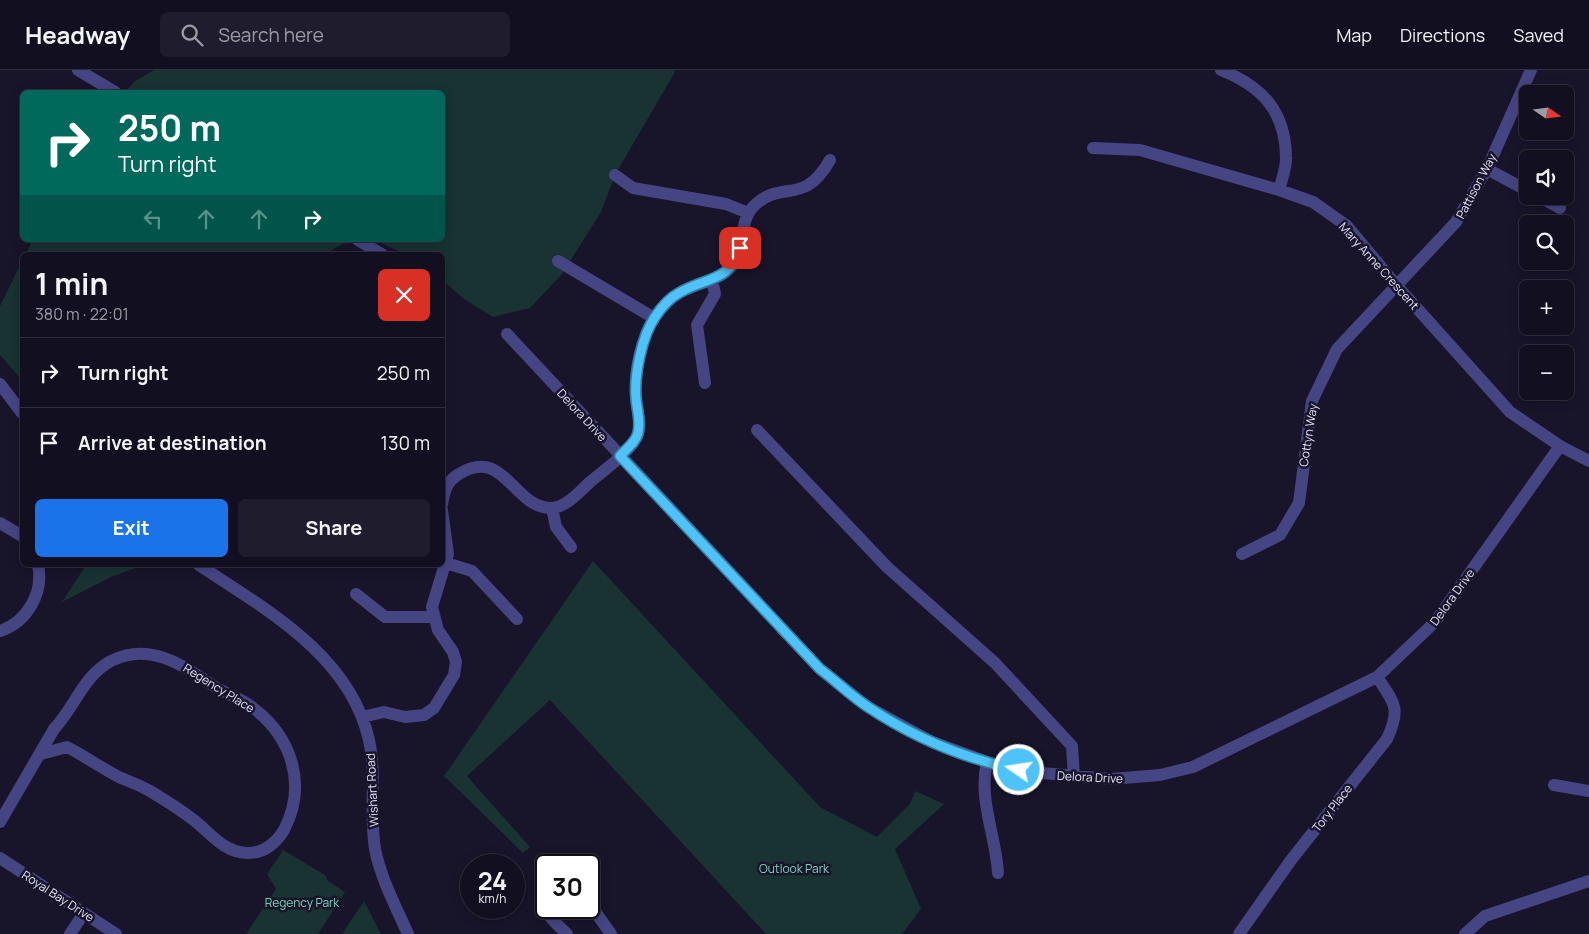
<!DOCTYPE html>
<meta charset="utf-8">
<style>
body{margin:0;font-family:Manrope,sans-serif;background:#1f1d2d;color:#f1f3f6;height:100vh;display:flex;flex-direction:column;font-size:19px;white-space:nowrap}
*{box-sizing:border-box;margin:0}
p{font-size:16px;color:#9c9ca5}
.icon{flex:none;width:28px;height:28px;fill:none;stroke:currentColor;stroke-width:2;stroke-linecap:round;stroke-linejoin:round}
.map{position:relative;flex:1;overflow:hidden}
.details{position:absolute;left:20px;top:182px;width:425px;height:315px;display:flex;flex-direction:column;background:#120f20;border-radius:8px;box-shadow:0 2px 12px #0003,0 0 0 1px #312f3e}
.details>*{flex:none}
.hud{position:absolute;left:20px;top:20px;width:425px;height:152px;border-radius:8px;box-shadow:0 2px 12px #0003,0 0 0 1px #312f3e;background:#00695c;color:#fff;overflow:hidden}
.needle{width:32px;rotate:104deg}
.controls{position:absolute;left:1519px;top:15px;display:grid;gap:10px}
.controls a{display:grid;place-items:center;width:55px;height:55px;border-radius:8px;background:#120f20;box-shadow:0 2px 12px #0003,0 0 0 1px #312f3e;font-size:25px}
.speed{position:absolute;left:460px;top:784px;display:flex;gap:10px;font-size:25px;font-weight:700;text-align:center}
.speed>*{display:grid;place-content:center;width:65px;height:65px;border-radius:50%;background:#120f20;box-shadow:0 2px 12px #0003,0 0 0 1px #312f3e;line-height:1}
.speed small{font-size:12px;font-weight:400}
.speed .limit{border:2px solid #111;border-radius:8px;background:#fff;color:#111}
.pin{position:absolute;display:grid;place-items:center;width:42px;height:42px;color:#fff;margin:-21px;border-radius:10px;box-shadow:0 2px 8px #0006}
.me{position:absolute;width:55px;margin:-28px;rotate:283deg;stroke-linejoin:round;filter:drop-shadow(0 0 4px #0008)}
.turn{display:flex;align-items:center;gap:18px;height:105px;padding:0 15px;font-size:22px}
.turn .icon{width:65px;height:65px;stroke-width:2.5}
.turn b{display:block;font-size:35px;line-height:42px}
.lanes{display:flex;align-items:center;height:48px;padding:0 15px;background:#0003;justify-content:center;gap:25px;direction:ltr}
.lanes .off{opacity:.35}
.round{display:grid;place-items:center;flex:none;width:52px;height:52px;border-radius:8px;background:#1f1d2d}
.summary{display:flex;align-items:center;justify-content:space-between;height:85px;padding:0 15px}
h1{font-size:30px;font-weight:700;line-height:38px}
.action{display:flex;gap:10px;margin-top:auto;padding:10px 15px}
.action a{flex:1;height:58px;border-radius:8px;background:#1a73e8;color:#fff;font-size:20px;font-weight:700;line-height:58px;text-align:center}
.action a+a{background:#1f1d2d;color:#f1f3f6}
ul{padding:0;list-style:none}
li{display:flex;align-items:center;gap:15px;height:70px;padding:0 15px;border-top:1px solid #312f3e}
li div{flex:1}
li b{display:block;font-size:19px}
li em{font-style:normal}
header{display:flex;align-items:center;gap:30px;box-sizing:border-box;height:70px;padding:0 25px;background:#120f20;border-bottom:1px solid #312f3e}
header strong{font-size:24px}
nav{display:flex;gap:28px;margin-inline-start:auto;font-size:18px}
.search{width:350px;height:45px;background:#1f1d2d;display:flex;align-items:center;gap:12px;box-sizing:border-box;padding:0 18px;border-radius:8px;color:#9c9ca5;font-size:19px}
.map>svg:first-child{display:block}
.green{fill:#183332}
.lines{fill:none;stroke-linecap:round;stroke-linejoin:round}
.minor{stroke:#464583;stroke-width:12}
.route-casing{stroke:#337fa1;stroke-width:12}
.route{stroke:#4fc3f7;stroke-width:9}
.labels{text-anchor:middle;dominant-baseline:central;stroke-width:5;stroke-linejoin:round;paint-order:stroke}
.street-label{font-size:12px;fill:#e3e1fb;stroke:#18142a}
.park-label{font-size:12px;fill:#73d5ba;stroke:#18142a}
</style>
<header>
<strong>Headway</strong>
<div class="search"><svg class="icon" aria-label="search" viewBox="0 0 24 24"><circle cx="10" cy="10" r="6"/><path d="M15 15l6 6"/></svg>Search here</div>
<nav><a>Map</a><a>Directions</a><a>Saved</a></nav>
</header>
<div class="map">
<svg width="1589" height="864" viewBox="0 0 1589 864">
<rect width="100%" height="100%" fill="#18142a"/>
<path class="green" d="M154,0H676L615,105L601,142L562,204L530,238L493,247L464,229L443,211L442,185H408L376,171L342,174L324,185H26L32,170H442V22H125L134,12Z
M22,191V310L0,285V236Z
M593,491L820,737L877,767L910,734L915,721L944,734L895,779L921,839L902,864H766L550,630L467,706L530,777L523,783L444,706Z
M86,495H144L111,507L62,532Z
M283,780L325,805L328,811L345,822L318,864H246L276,819L267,804Z
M364,831L381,864H342Z"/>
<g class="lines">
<path class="minor" d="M78,0L115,22
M1221,0C1261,16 1285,40 1286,86C1287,96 1282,109 1279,120
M1093,78L1140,80L1279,120L1313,132L1347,156L1397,216L1510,342L1560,376L1589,391
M1487,99L1528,121
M615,105L633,118L726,134L748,143
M1538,126L1560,138
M358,170L383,185
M558,191L654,248
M507,264L820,599L868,637L932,672L987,692L1030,702L1111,709L1160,705L1193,697L1377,607L1435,552L1560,376
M705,313L697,255L715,224L712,210
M0,314L22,343
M757,360L887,497L995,593L1072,676L1074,707
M442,435C444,421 447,411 459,404C504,376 513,437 550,438C566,438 579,422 590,412C604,400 632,381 638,364C642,352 636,339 636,327C634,302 641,267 655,247C661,238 669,229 679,223C695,213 719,212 732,196C747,178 737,150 756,134C783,110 804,136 830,90
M552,438L556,457L571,477
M0,453L22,466
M1242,484L1280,465L1299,433L1312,331L1337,279L1456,152L1487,99L1531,0
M446,493L472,501L517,549
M199,495C265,539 350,585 369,670C377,706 369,743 375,779C381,809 396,837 408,864
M356,524L385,547H433
M0,561C27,552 44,523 38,495
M362,647L384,642L405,647L424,645L434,638L454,605L456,592L453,582L438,560L432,537L448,484L442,440
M987,692C978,729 996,766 998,803
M1554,715L1589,721
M0,752L54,659C75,637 83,606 111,591C150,571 184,596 215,617C227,624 240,628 252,637C291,666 308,714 284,760C276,773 265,783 248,783C225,783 211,764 195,751C181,740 165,730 150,721C140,715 130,712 119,707C101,698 85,686 67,677L41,684
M0,788L116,864
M546,826C541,843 556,853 567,864
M589,833L611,864
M70,864L84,843
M1239,864L1291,790L1387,669C1401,638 1395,634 1377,607
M1465,864L1485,846L1589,811"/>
</g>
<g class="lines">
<defs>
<path id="route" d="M740,178C729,213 705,207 679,223C669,228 661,238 655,247C642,266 634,305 636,328C637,340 641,351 638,363C636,372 626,379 620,386L820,599C836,611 851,626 868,637C913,667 966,689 1019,700"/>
</defs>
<use href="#route" class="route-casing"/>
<use href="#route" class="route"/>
</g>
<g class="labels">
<g class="street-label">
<text transform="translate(1476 116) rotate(-62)">Pattison Way</text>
<text transform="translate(1379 196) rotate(48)">Mary Anne Crescent</text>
<text transform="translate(582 345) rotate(47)">Delora Drive</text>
<text transform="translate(1308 365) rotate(-81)">Cottyn Way</text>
<text transform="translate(1452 527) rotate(-54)">Delora Drive</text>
<text transform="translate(219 618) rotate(32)">Regency Place</text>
<text transform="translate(1090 707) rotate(3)">Delora Drive</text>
<text transform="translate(372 720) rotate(-93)">Wishart Road</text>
<text transform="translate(1332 738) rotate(-52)">Tory Place</text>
<text transform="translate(58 826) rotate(33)">Royal Bay Drive</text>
</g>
<g class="park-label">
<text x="794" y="798">Outlook Park</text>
<text x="302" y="832">Regency Park</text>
</g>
</g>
</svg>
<div class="controls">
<a><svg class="needle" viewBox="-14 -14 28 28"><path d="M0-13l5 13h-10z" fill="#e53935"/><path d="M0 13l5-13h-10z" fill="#9c9ca5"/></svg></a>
<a><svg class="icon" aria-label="sound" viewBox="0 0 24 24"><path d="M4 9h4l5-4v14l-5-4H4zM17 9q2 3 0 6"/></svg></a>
<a><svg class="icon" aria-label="search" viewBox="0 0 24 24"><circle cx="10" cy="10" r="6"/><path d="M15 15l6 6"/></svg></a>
<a>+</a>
<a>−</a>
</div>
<div class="speed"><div>24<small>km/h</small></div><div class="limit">30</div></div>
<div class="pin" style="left:740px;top:178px;background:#d93025"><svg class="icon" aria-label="arrive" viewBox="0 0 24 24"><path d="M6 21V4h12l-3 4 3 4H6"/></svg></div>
<svg class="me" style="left:1019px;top:700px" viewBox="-20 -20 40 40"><circle r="17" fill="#4fc3f7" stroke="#fff" stroke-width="3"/><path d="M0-11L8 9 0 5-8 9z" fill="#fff"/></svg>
<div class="hud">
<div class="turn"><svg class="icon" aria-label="right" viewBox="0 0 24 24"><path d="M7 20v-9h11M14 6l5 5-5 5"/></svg><div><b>250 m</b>Turn right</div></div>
<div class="lanes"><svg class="icon off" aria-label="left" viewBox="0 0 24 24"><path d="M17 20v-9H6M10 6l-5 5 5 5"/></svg><svg class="icon off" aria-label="ahead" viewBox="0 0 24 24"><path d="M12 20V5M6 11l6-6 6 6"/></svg><svg class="icon off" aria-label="ahead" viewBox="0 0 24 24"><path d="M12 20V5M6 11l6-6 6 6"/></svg><svg class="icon" aria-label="right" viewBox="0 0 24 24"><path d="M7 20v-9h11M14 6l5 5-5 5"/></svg></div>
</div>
<section class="details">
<div class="summary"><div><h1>1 min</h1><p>380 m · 22:01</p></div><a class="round" style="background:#d93025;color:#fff"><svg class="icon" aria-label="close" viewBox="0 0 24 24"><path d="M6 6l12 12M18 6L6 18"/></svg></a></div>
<ul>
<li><svg class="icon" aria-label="right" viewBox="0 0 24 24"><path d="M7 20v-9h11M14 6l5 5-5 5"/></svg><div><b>Turn right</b></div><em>250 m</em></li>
<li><svg class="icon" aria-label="arrive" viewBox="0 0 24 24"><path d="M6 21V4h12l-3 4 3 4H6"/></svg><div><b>Arrive at destination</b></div><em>130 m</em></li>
</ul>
<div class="action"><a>Exit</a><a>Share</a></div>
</section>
</div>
